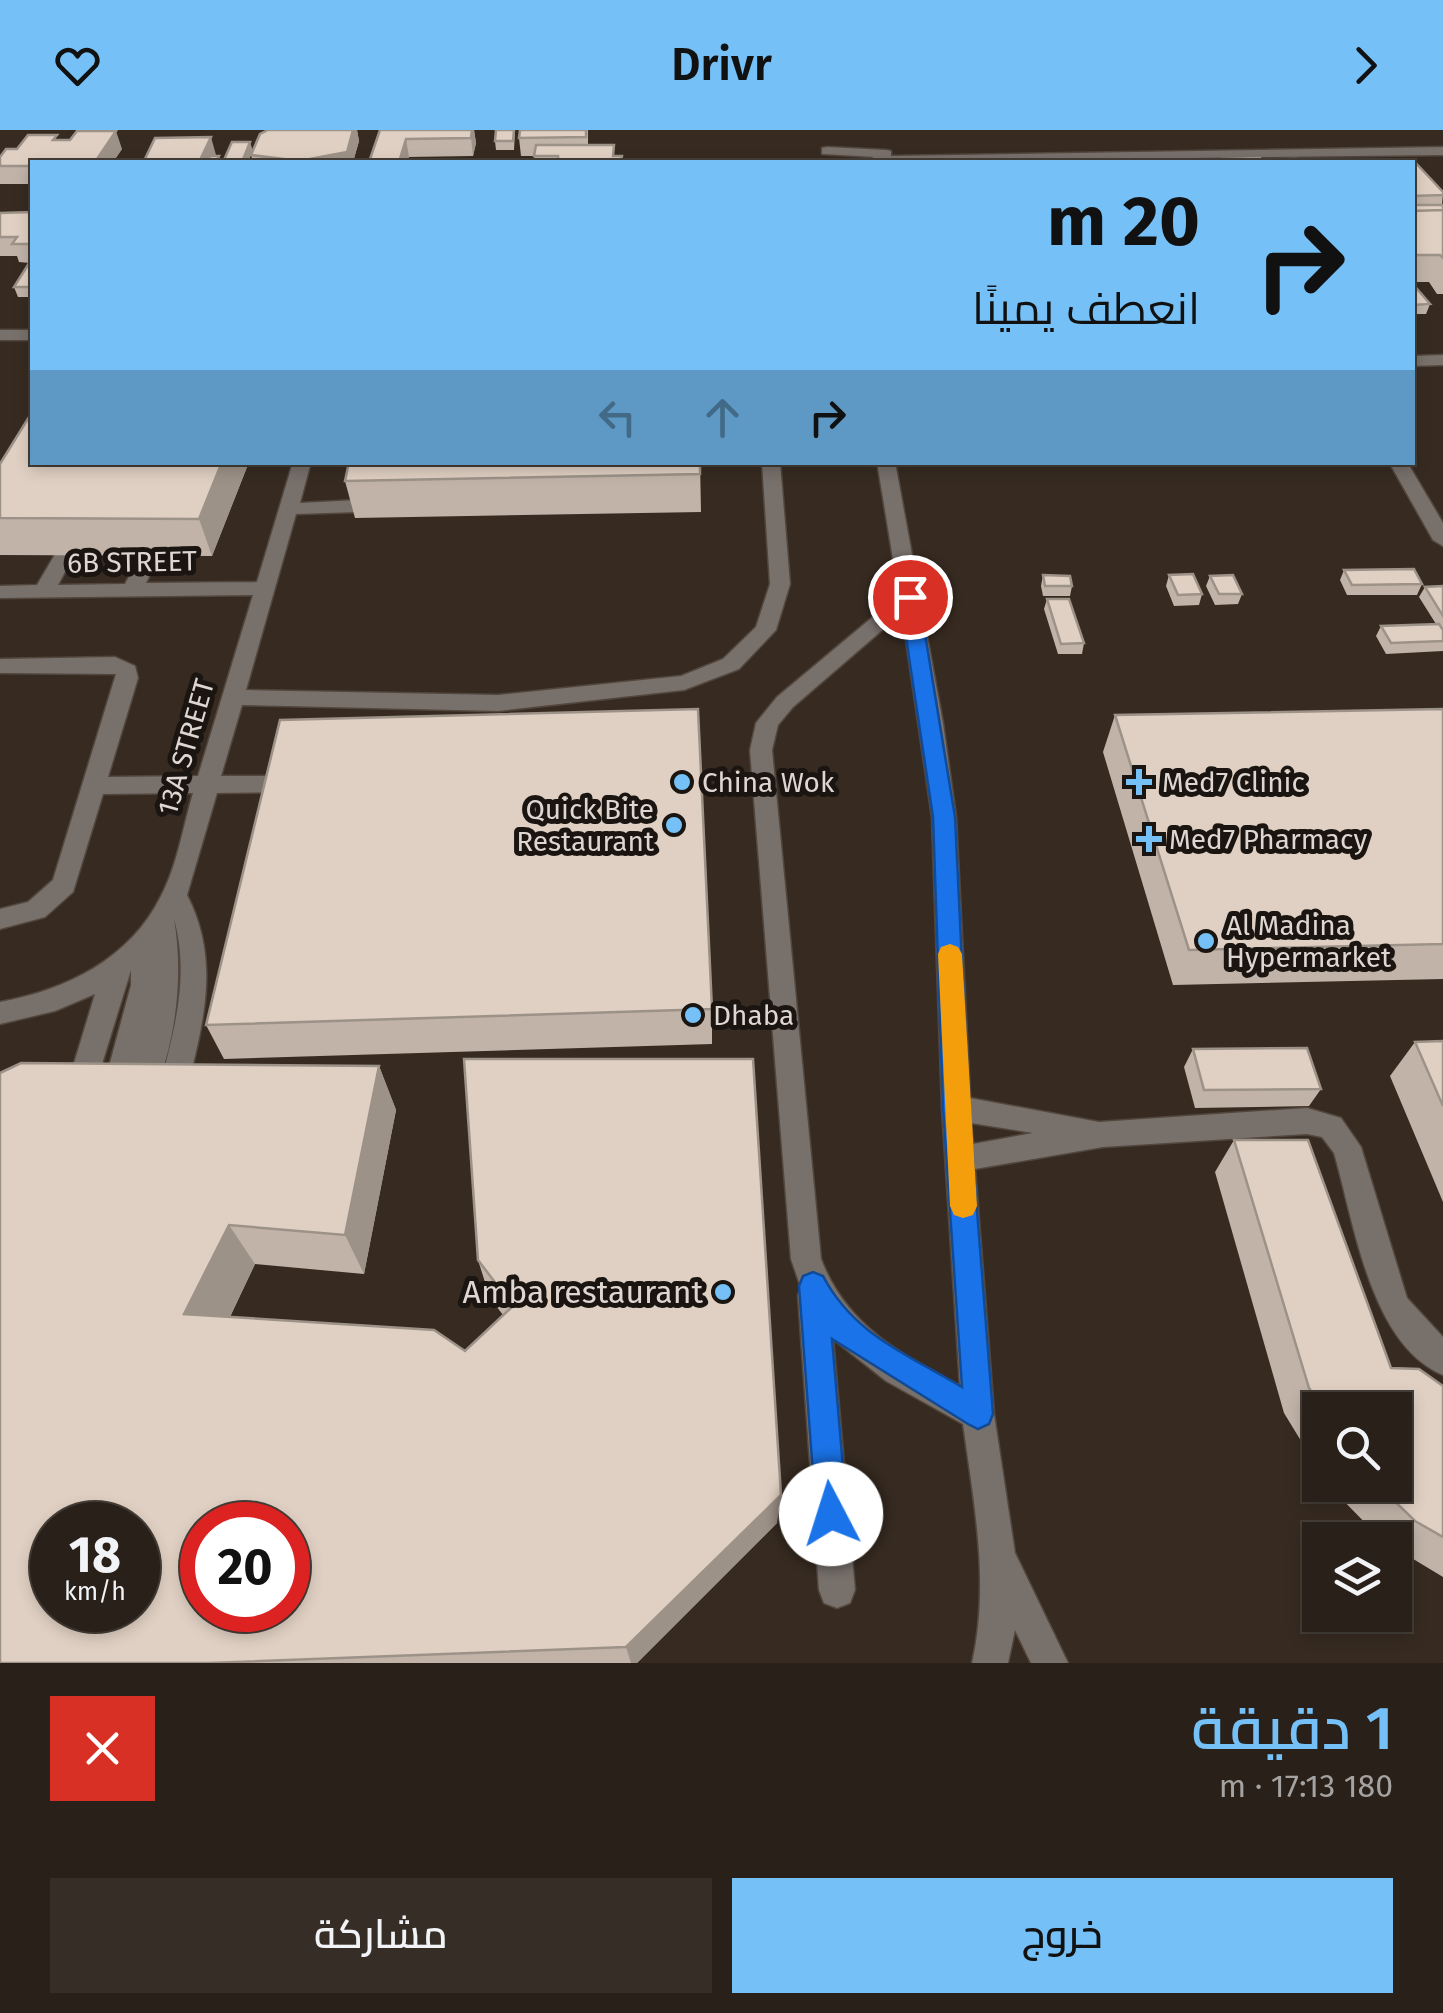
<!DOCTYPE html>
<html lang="ar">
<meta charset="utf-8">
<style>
body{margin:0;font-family:"Fira Sans",Cairo,sans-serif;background:#352d26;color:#f1f3f6;direction:rtl;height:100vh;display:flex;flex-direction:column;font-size:38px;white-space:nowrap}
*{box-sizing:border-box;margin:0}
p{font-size:32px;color:#a5a3a2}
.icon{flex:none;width:55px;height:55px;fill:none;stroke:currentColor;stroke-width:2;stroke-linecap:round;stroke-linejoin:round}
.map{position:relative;height:1533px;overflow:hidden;direction:ltr}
.sheet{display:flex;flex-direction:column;background:#292019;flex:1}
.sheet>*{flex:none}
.guide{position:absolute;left:30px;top:30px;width:1385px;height:305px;border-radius:0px;box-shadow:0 5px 15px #0003,0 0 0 2px #453e38;direction:rtl;background:#75c0f6;color:#111;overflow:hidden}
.controls{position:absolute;left:1302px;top:1262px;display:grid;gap:20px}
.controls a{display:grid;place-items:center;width:110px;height:110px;border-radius:0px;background:#292019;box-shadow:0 5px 15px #0003,0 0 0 2px #453e38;font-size:50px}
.speed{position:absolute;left:30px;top:1372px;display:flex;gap:20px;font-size:50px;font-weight:700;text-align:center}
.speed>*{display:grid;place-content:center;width:130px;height:130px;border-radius:50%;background:#292019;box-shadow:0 5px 15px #0003,0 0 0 2px #453e38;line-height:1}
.speed small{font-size:25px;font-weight:400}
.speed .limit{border:15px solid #d22;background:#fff;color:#111}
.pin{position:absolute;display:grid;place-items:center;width:85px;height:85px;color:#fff;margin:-42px;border:5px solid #fff;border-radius:50%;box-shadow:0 2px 10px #0007}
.me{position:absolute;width:110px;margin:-55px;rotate:355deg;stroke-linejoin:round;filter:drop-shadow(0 0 8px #0008)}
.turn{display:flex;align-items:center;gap:35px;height:210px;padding:0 50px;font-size:45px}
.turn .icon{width:130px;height:130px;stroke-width:2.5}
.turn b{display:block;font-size:70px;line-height:85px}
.lanes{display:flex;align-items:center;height:95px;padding:0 50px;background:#0003;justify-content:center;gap:50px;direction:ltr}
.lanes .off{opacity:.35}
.round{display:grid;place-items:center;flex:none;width:105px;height:105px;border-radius:0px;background:#352d26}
.head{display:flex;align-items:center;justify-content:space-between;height:170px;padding:0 50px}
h1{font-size:60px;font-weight:600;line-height:75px;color:#75c0f6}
.primary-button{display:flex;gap:20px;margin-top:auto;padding:20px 50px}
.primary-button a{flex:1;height:115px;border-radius:0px;background:#75c0f6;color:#111;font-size:40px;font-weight:600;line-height:115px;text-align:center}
.primary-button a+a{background:#352d26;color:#f1f3f6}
header{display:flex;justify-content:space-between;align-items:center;height:130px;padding:0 50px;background:#75c0f6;color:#111;font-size:45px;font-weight:600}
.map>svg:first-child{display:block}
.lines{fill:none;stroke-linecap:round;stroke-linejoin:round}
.minor-casing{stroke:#52463d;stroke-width:3}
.minor{fill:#77706b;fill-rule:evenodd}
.wall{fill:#c1b3a8}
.shaded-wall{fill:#9d9288}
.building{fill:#e0d0c3;stroke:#9d9288;stroke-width:2.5;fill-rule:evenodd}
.route{fill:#1a73e8;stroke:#114b97;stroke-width:2.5}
.slow{fill:#f59e0b}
.poi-dot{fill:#75c0f6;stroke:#1a1510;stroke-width:4}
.labels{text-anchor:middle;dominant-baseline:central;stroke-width:10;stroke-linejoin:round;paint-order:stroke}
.street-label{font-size:28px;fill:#ded6d0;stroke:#1a1510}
.poi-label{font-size:28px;fill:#ded6d0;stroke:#1a1510;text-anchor:start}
.near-poi-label{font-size:32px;fill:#ded6d0;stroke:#1a1510;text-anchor:end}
</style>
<header><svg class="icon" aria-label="forward" viewBox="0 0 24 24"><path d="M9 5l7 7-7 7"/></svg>Drivr<svg class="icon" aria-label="heart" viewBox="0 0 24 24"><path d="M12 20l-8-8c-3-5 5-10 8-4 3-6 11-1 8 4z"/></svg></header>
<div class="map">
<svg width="1443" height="1533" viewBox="0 0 1443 1533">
<rect width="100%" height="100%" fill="#372b21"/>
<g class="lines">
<defs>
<path id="minor" d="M827,17L886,20L891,21V26L1443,17V25L861,32L874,27L822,24V18Z
M0,200H32V210H0Z
M1443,225V235L1412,236V226Z
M293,332H311L300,373L358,370L368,376L358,382L296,384L246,560L498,565L681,546L723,529L756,497L770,454L762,332H780L790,454L776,500L739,539L684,560L498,581L242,575L221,646H286L298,654L286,662L217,663L187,765C222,833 202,897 185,967L181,976L171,979L161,976L157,967C172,907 191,850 174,789C184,847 176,917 150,972L140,975L128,968L125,975L115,978L105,975L101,966L131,855V840L93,963L89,972L79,975L69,972L65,963L95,864L55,881L0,894V872C66,860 130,829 161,766C177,736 183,697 193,663L103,664L73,762L45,787L0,799V779L28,772L53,750L116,544L0,543V529L115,527L135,536L138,548L108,647L198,646L253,465L0,468V456L37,455L57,421L64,419L74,425L58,455L125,454L142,422L149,420L159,426L146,453L257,452Z
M877,332H895L943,593L956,687L970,968L1099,992L1307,978L1341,988L1361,1017L1407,1168L1443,1207V1245C1370,1215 1354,1091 1334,1023L1322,1007L1307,1004L1103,1017L975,1039L994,1284L1015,1423L1068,1533H1031L1015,1500L1008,1533H972C990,1453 974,1374 963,1294L886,1251L833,1209L855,1460L850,1473L837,1478L824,1473L819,1460L798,1165L801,1158L791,1129L750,620L756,593L777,567L899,465ZM902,483L932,687L942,978L960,1256C901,1225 846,1195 821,1129L772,620L778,595L793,577ZM971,993L1033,1003L973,1014Z
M1389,332H1407L1443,393V416L1433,410Z"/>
</defs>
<use href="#minor" class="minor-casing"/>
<use href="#minor" class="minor"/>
</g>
<path class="wall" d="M268,0H357L359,11L353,32H253L251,25Z
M380,0H474L476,13L473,26L409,27L408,32H369Z
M515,0L514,20H496L495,11Z
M588,0V15L615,26H622V32H535L534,26H521L519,8Z
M59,10L122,19L113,32H32V54H0V27L17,19Z
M216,25L219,26L221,32H144V31Z
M1412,32L1443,62L1442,75H1443V164H1437L1429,152H1412Z
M32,82V167H18L14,157L30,133L19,132L17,126H0V83Z
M1412,153L1430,174L1426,184H1412Z
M249,332L212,426L0,425V334Z
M700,332L701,382L355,388L345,351Z
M1344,440L1422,454L1417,465H1347L1340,450Z
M1043,445L1072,456L1070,466H1043L1041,456Z
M1169,445L1202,464L1199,475L1174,476L1166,456Z
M1210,446L1242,464L1238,474L1215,475L1206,456Z
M1443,456V521L1386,524L1376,506L1381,496L1436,494L1419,467L1425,457Z
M1047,469L1084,513L1082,524H1058L1044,479Z
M1443,579V849L1173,855L1103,622L1115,585Z
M712,879V914L224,929L206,895Z
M1443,911V1072L1390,946L1415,912Z
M1193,919L1321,959L1309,976L1195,978L1184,937Z
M21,933L379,936L396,980L364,1144L255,1134L230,1187L465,1221L503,1185L490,1168L478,1130L777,1393L637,1533H0Z
M1234,1010L1391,1238L1443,1256V1447L1395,1418V1410H1382L1328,1355H1395V1280H1320V1342L1284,1283L1215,1042Z"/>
<path class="shaded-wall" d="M353,0H357L359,11L353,32H299V31Z
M472,0H474L476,13L473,26L471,8Z
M116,1L122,19L113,32H95Z
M211,7L216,25L212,32H201L200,30Z
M406,9L409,27L408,32H399Z
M250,12L253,21L248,32H242Z
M222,332H249L212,426L199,389Z
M379,936L396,980L364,1144L345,1105Z
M229,1095L255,1134L214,1220L184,1184Z
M781,1365L777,1393L637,1533H631L626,1517Z"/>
<path class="building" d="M268,0H353L347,22L299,31L251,25L260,4Z
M380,0H472L471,8L406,9L399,32H369Z
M496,0H514L513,11H495Z
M520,0H586V7L519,8Z
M77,1H116L95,32H32V36H0V27L6,19H17L28,5H57L53,10H70Z
M211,7L200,30L144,31L155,8Z
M232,12H250L242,32H223Z
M536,15H614L613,26H622L621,32H547V31H558V26H534Z
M210,26H219L216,32H207Z
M1260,28L1261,30L1224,31L1223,29Z
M1296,29L1298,32H1197L1196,31Z
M1033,30L1034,32H959Z
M1413,30L1443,62V65L1412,66V32H1323Z
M1110,31H1130L1131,32H1111Z
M1412,75H1443V80L1412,81Z
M1443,80V128L1440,125H1412V81Z
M32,82V114H12L17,107H0V83Z
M31,130H32V157H14Z
M1412,153L1430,174L1412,175Z
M29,287H32V332H222L199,389L0,388V334Z
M349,332H700V344L345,351Z
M1414,439L1422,454L1352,455L1344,440Z
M1193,444L1202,464L1178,465L1169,445Z
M1043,445L1070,446L1072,456H1045Z
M1233,445L1242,464H1219L1210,446Z
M1443,456V486L1425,457Z
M1047,469H1069L1084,513L1061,514Z
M1439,494L1443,500V511L1391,513L1381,496Z
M698,579L712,879L206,895L280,590Z
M1443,579V814L1189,820L1115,585Z
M1443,911V976L1415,912Z
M1307,918L1321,959L1204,960L1193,919Z
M464,929H753L781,1365L626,1517L209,1533H0V943L21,933L379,936L345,1105L229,1095L184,1184L434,1200L465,1221L513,1176L478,1130ZM52,1395H138V1480H52ZM202,1395H288V1480H202Z
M1234,1010H1308L1391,1238L1419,1239L1443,1256V1407L1415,1391L1378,1355H1395V1280H1323L1309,1258Z"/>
<path class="route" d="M910,461L919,467L955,687L969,978L993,1284L989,1294L978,1299L968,1294L832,1209L847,1384L842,1395L831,1399L820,1395L816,1384L799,1156L803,1146L813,1142L823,1146C854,1205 907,1224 962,1257L943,978L933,687L900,467Z"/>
<path class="slow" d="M950,814L958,817L962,824L977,1076L973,1085L963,1088L954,1085L950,1076L938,824L941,817Z"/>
<g class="poi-dot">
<circle cx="682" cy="652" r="10"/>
<path d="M1134 637h10v10h10v10h-10v10h-10v-10h-10v-10h10z"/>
<circle cx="674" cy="695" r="10"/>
<path d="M1144 694h10v10h10v10h-10v10h-10v-10h-10v-10h10z"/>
<circle cx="1206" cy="811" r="10"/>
<circle cx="693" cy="885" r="10"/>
<circle cx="723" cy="1162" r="10"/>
</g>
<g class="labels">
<g class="street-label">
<text transform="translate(132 432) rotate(-1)">6B STREET</text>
<text transform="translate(186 617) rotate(-74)">13A STREET</text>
</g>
<g class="poi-label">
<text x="702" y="652">China Wok</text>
<text x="1162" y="652">Med7 Clinic</text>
<text x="654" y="679" text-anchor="end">Quick Bite<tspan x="654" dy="32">Restaurant</tspan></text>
<text x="1169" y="709">Med7 Pharmacy</text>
<text x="1226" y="795">Al Madina<tspan x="1226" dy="32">Hypermarket</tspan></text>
<text x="713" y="885">Dhaba</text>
</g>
<g class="near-poi-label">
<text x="703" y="1162">Amba restaurant</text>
</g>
</g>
</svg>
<div class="controls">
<a><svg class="icon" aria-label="search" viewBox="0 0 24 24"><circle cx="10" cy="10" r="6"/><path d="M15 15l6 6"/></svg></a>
<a><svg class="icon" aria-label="layers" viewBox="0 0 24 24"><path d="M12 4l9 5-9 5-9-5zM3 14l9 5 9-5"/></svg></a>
</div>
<div class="speed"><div>18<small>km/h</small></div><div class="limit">20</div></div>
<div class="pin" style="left:910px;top:467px;background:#d93025"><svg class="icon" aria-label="arrive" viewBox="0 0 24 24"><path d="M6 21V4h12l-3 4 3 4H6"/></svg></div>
<svg class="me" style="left:831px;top:1384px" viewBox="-20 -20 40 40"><circle r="19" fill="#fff"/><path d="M0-13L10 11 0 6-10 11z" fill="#1a73e8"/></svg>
<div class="guide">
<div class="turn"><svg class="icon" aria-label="right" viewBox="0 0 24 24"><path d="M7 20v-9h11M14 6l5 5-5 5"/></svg><div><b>20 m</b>انعطف يمينًا</div></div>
<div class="lanes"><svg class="icon off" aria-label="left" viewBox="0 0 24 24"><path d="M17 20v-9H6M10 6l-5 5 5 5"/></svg><svg class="icon off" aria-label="ahead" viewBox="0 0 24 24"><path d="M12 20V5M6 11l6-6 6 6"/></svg><svg class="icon" aria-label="right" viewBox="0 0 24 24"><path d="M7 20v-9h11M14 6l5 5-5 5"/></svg></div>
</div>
</div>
<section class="sheet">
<div class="head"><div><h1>1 دقيقة</h1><p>180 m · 17:13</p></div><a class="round" style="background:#d93025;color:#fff"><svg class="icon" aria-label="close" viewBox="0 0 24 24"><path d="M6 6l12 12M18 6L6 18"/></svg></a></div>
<div class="primary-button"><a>خروج</a><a>مشاركة</a></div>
</section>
